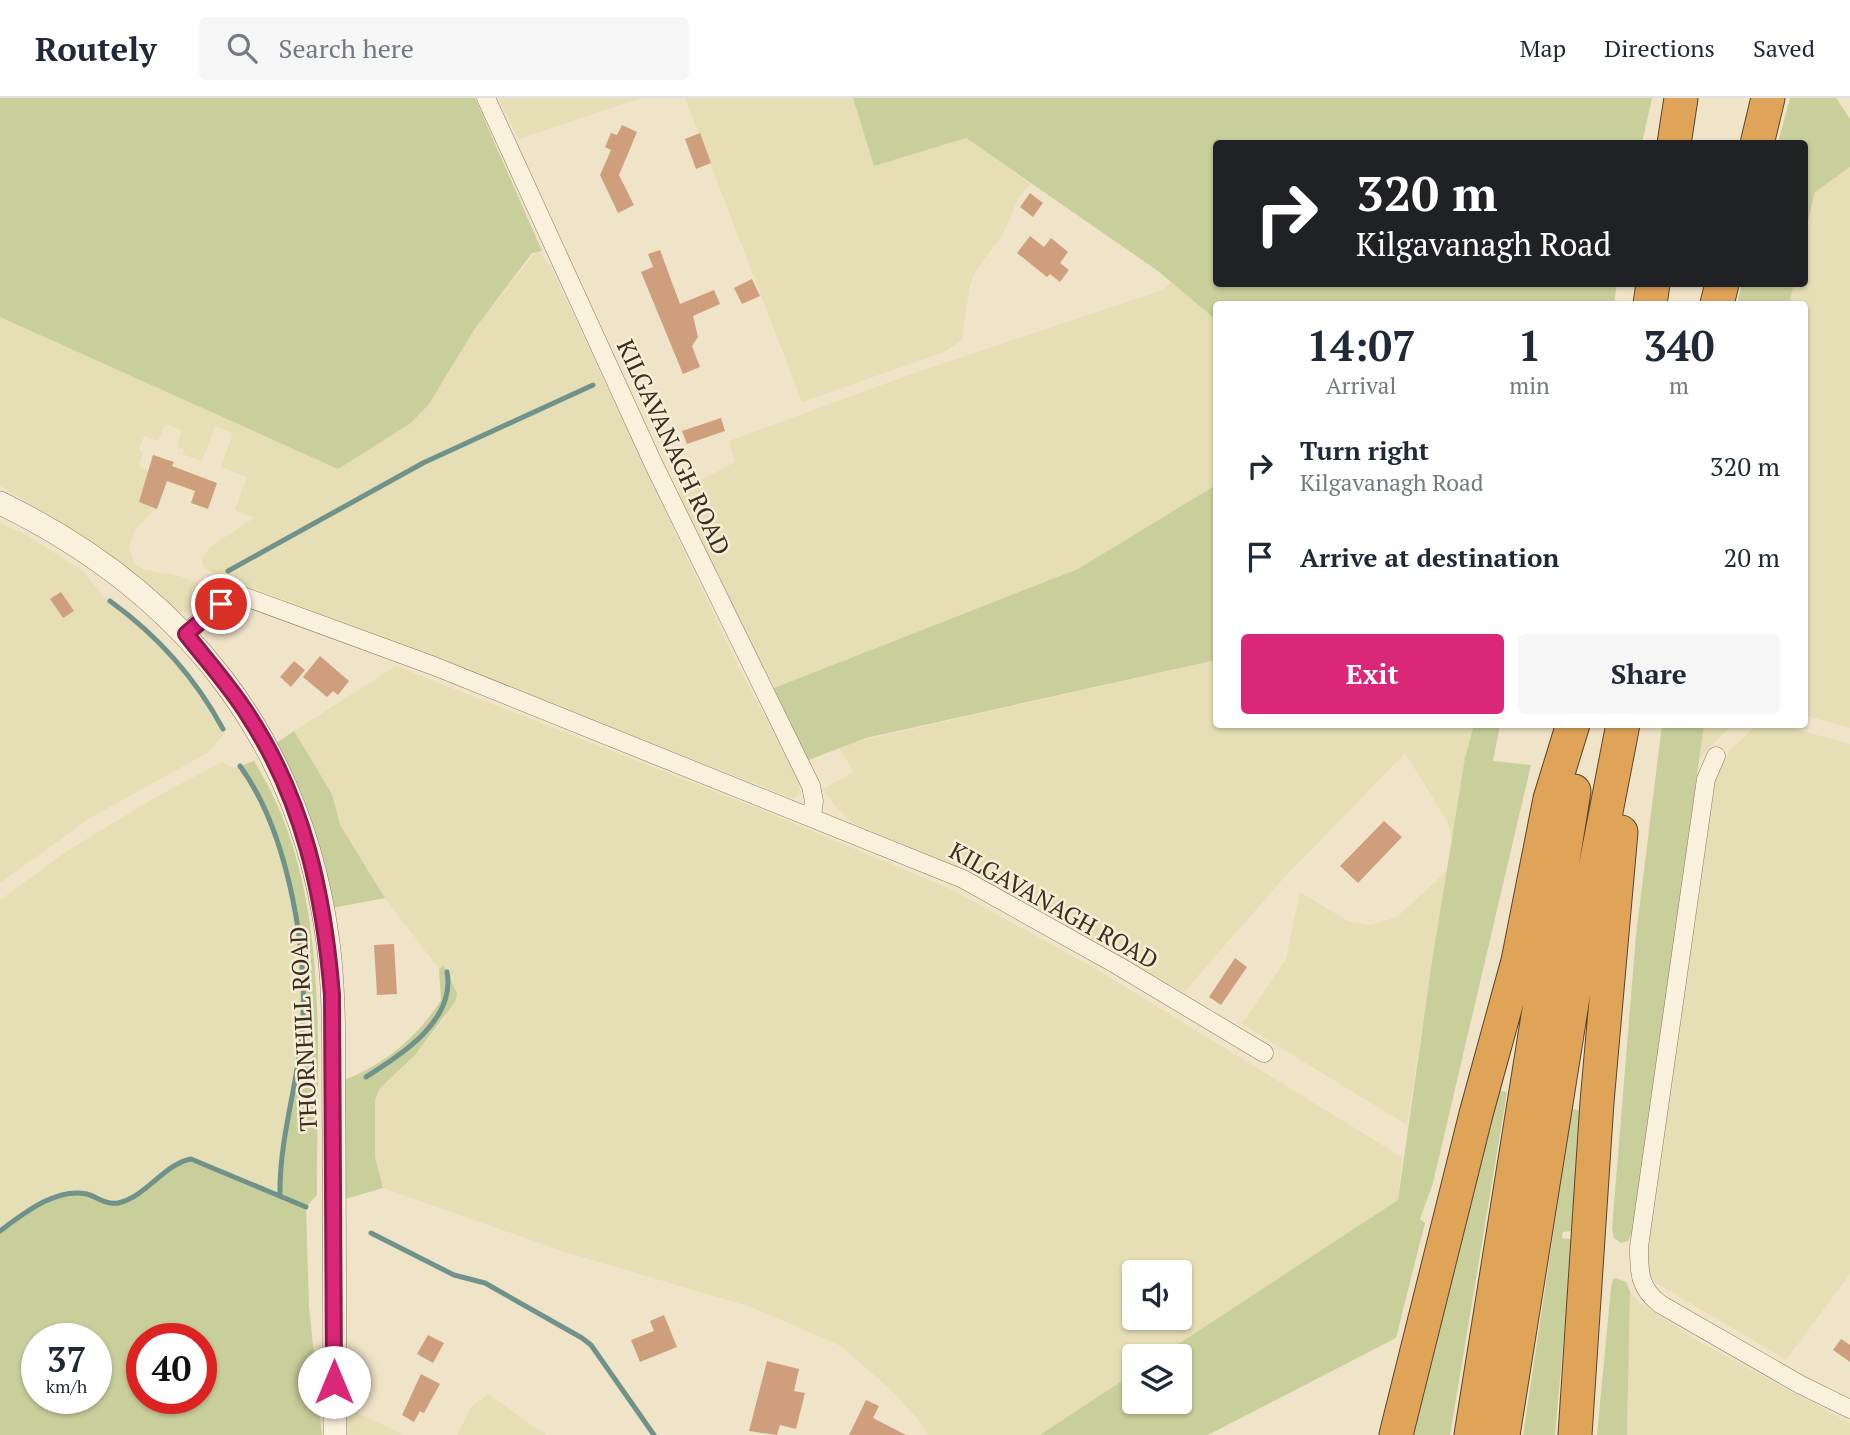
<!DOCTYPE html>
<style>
body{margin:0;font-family:"PT Serif",serif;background:#f6f6f7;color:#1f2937;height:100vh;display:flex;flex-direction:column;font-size:26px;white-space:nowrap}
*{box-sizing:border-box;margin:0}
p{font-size:23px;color:#747a83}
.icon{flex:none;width:38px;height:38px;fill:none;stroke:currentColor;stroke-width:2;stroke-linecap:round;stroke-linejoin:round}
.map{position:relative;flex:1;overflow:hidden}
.side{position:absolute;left:1213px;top:203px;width:595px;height:427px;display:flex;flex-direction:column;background:#fff;border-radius:7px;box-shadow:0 2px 5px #0004}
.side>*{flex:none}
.hud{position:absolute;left:1213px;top:42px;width:595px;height:147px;border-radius:7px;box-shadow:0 2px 5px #0004;background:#202124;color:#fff;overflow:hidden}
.fabs{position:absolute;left:1122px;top:1162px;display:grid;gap:14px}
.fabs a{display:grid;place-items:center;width:70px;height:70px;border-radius:7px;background:#fff;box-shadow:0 2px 5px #0004;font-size:35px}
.speed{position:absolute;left:21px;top:1225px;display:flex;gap:14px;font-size:35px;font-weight:700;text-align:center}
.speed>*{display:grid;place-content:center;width:91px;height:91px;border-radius:50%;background:#fff;box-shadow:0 2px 5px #0004;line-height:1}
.speed small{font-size:18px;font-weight:400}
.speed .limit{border:10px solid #d22;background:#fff;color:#111}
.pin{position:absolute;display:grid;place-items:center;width:60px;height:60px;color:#fff;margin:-30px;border:4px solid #fff;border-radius:50%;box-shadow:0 2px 7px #0007}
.me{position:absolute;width:77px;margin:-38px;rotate:0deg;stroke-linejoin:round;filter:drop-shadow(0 0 5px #0008)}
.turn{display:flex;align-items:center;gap:24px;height:147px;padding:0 28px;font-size:32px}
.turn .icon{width:91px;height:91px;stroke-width:2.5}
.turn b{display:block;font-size:49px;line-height:60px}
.eta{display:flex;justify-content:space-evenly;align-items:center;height:119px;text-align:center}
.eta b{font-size:42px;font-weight:600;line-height:49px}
.button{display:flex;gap:14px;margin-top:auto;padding:14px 28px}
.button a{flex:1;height:80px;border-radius:7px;background:#db2777;color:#fff;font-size:28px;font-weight:600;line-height:80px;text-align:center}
.button a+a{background:#f6f6f7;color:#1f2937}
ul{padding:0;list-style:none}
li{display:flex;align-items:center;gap:21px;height:91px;padding:0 28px}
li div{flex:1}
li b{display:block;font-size:26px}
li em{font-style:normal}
header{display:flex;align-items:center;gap:42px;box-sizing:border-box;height:98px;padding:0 35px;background:#fff;border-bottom:2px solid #e0e1e3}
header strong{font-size:33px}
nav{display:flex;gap:38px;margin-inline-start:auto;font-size:24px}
.search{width:490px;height:63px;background:#f6f6f7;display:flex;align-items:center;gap:18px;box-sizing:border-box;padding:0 24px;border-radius:7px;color:#747a83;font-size:26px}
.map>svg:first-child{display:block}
.farmland{fill:#e6deb5;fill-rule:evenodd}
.green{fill:#c9cf9b;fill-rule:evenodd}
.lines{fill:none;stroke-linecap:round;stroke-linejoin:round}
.stream{stroke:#6f938a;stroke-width:5}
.building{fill:#cf9f7d}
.minor-casing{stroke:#8d765c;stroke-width:19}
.tertiary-casing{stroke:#8d765c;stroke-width:24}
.motorway-casing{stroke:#5b4430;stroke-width:35}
.minor{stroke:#faf1dc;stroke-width:18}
.tertiary{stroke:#faf1dc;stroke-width:23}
.motorway{stroke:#e0a458;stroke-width:33}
.route-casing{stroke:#8e194d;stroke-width:18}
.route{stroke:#db2777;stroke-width:12}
.labels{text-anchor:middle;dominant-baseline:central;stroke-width:5;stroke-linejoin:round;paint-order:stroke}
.street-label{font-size:24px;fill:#3d2e20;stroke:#f7eed8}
</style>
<header>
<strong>Routely</strong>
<div class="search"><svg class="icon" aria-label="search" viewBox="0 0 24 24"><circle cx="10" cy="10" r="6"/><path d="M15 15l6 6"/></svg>Search here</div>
<nav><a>Map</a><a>Directions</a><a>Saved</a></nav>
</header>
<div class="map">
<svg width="1850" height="1337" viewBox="0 0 1850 1337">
<rect width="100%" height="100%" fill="#f0e4c8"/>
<path class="farmland" d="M498,0H641L519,41Z
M685,0H853L874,68L966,40L1030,86L1018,101L1004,134L975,174L969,191L962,242L944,254L802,304Z
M1850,69V630L1804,617V206H1789L1794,186H1804V140L1815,94Z
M537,152L550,167L737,566L797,680L800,692L795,701L207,472L203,468L202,460L210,449L254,420L235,412L247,379L221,369L233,335L215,328L202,363L182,356L184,351L177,349L182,332L165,326L158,343L144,338L139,352L143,354L139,368L148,372V379L139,404L156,410L135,432L129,449L134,465L142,471L180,478L202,487L209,499L198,513L184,514L172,512L64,426L0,388V219L138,280L429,306L474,232Z
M1171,184L1216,222V387L1075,473L769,592L675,396L735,364L729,343L906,278L1163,192Z
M0,425L25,436L83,473L109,505L125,514L178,563L204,595L225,635L209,654L90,720L0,785Z
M1216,562V626L1474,627L1452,740L1447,723L1405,655L1282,782L1184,894L951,766L852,725L835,708L823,691L854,674L838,648Z
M396,568L759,711L953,792L1096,871L1402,1059L1398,1102L1160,1258H1134V1275L1040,1337H928L917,1320L889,1290L841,1248L751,1209L565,1154L383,1090L375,1059V1002L380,990L415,957L446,919L444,869L439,871L385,800L340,727L332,696L294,633ZM1134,1174H1180V1220H1134Z
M1704,627H1732L1699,661Z
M1754,630H1791L1850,646V1176L1786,1262L1648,1180L1645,1159L1715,677L1731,651Z
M222,664L233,670L240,668L253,685L285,766L296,809L301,873L302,942L283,1052L280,1098L191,1061L182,1062L150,1088L118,1105L77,1095L53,1100L18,1118L0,1133V802L67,753L156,699Z
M1447,773L1431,870L1407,1027L1242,926L1286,861L1300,794L1348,823L1371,827L1397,819Z
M1630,1193L1640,1205L1698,1243L1850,1325V1337H1627Z
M488,1296L546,1337H457L471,1309Z
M341,1307L400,1335L403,1337H341Z"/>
<path class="green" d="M0,0H475L542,153L532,155L474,232L429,306L411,325L338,371L0,219Z
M853,0H1652L1642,45L1216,46V186H1617L1614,206H1216V222L1158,173L966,40L874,68Z
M1790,0H1836L1850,21V69L1815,94L1804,140V46L1778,45Z
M1742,186H1794L1789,206H1737Z
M1216,387V562L866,640L806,663L769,592L1078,471Z
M1474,627H1500L1493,663L1531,667L1433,1085L1420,1121L1425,1125L1396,1240L1208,1337H1040L1134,1275V1304H1180V1258H1160L1398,1102L1431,870L1465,660Z
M1662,627H1704L1634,1131L1628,1143L1621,1145L1614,1140L1612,1131L1636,837Z
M294,633L332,696L340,727L385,800L332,810C324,753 306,695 275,646Z
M254,663C334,790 316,954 317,1097L306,1109L309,1208L322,1337H0V1133C22,1117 50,1094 79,1095C92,1095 103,1104 116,1106L150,1088L182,1062L191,1061L280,1097C280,1045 296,995 301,944C311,861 290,736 240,668ZM37,1241H96V1300H37ZM142,1241H201V1300H142Z
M444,868L457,896L455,904L415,957L380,990L375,1002V1059L383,1090L342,1102V983C384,967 417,940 441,902L439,871Z
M1494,992L1507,994L1450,1337H1408Z
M1572,1011L1584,1013L1573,1133L1563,1134L1562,1140L1572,1141V1147L1555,1337H1523Z
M1616,1180L1626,1184L1630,1193L1627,1337H1597L1611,1190L1613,1181Z"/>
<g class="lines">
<path class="stream" d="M228,473L423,365L593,287
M110,503C157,537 195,579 223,631
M240,668C289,735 311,862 301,944C295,996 279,1045 280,1098
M366,979C402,956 456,922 447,874
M0,1133C23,1116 56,1089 87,1096C97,1099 106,1107 118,1105C146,1099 164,1066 191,1061L306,1109
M371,1135L454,1177L485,1185L582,1240L591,1247L654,1337"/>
</g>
<path class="building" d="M622,27L637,34L619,77L634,107L618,115L600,77L611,52L605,49L611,35L617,37Z
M700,35L711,65L696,71L685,41Z
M1030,95L1043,105L1033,119L1020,109Z
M1030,138L1044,149L1051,140L1068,154L1060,165L1069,172L1060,184L1050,176L1047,179L1017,155Z
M660,152L680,206L714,192L720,206L693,218L698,239L692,248L700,269L683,276L641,174L653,169L648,156Z
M752,181L760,198L742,206L734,190Z
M721,320L725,333L687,346L682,333Z
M153,357L174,364L172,368L217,385L208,411L191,405L195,393L167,383L157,411L139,404Z
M61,494L74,513L63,520L50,501Z
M320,558L349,583L338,597L333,593L327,599L303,579Z
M294,563L305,572L291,589L280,579Z
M1384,723L1402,739L1358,785L1340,768Z
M394,846L397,896L377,897L374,847Z
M1235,860L1247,869L1221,907L1209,899Z
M664,1217L677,1249L640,1264L631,1242L654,1233L650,1223Z
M428,1237L444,1245L433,1265L417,1256Z
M1841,1241L1850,1247V1264L1833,1252Z
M767,1263L799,1271L794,1293L805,1295L796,1331L780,1327L777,1337L749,1333Z
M421,1276L440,1286L424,1315L420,1313L414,1324L402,1317Z
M866,1302L879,1308L873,1320L906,1337H849Z"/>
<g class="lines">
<defs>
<path id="minor" d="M486,0L654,367L811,688L814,703L812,718
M186,536C202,521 221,500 243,498L434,568L963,781L1117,867L1264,955
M1716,658L1706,681L1639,1149C1639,1174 1639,1190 1660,1206L1801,1287L1850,1311"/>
<path id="tertiary" d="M0,405C183,494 301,640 328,844C336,906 333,969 334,1031C335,1133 334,1235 335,1337"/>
<path id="motorway" d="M1674,46L1681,0
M1757,46L1768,0
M1650,206L1653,186
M1717,206L1722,186
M1396,1337L1476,1016L1518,863L1550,701L1573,626
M1471,1337L1574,693
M1503,1337L1586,817L1623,626
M1575,1337L1597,1004L1621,734"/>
</defs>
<use href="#minor" class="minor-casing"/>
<use href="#tertiary" class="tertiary-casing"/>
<use href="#motorway" class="motorway-casing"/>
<use href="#minor" class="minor"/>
<use href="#tertiary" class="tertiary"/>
<use href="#motorway" class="motorway"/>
</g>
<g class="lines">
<defs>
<path id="route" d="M221,506L186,536C207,563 230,588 248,617C304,702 324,798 332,897L334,1284"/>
</defs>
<use href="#route" class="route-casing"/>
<use href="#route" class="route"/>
</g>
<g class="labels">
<g class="street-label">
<text transform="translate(674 349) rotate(65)">KILGAVANAGH ROAD</text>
<text transform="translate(1054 807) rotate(29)">KILGAVANAGH ROAD</text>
<text transform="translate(303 931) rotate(-93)">THORNHILL ROAD</text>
</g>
</g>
</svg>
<div class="fabs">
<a><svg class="icon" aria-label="sound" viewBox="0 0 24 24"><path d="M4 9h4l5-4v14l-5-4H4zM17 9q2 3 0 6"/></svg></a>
<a><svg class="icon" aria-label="layers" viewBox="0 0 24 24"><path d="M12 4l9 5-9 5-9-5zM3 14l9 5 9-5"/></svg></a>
</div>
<div class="speed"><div>37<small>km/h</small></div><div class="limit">40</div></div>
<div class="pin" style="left:221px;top:506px;background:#d93025"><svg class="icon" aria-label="arrive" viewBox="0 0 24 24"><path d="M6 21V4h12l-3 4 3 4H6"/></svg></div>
<svg class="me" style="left:334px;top:1284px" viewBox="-20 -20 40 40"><circle r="19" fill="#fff"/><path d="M0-13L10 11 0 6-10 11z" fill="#db2777"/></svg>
<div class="hud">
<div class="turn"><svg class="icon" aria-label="right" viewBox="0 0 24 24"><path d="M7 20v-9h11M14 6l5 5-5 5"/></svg><div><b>320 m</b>Kilgavanagh Road</div></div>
</div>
<section class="side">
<div class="eta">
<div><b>14:07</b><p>Arrival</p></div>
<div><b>1</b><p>min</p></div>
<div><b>340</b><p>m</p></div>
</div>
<ul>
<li><svg class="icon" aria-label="right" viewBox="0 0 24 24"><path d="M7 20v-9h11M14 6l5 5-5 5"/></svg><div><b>Turn right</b><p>Kilgavanagh Road</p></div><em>320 m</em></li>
<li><svg class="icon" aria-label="arrive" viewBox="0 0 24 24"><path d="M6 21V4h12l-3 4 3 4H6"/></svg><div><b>Arrive at destination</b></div><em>20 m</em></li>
</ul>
<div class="button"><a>Exit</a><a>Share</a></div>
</section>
</div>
